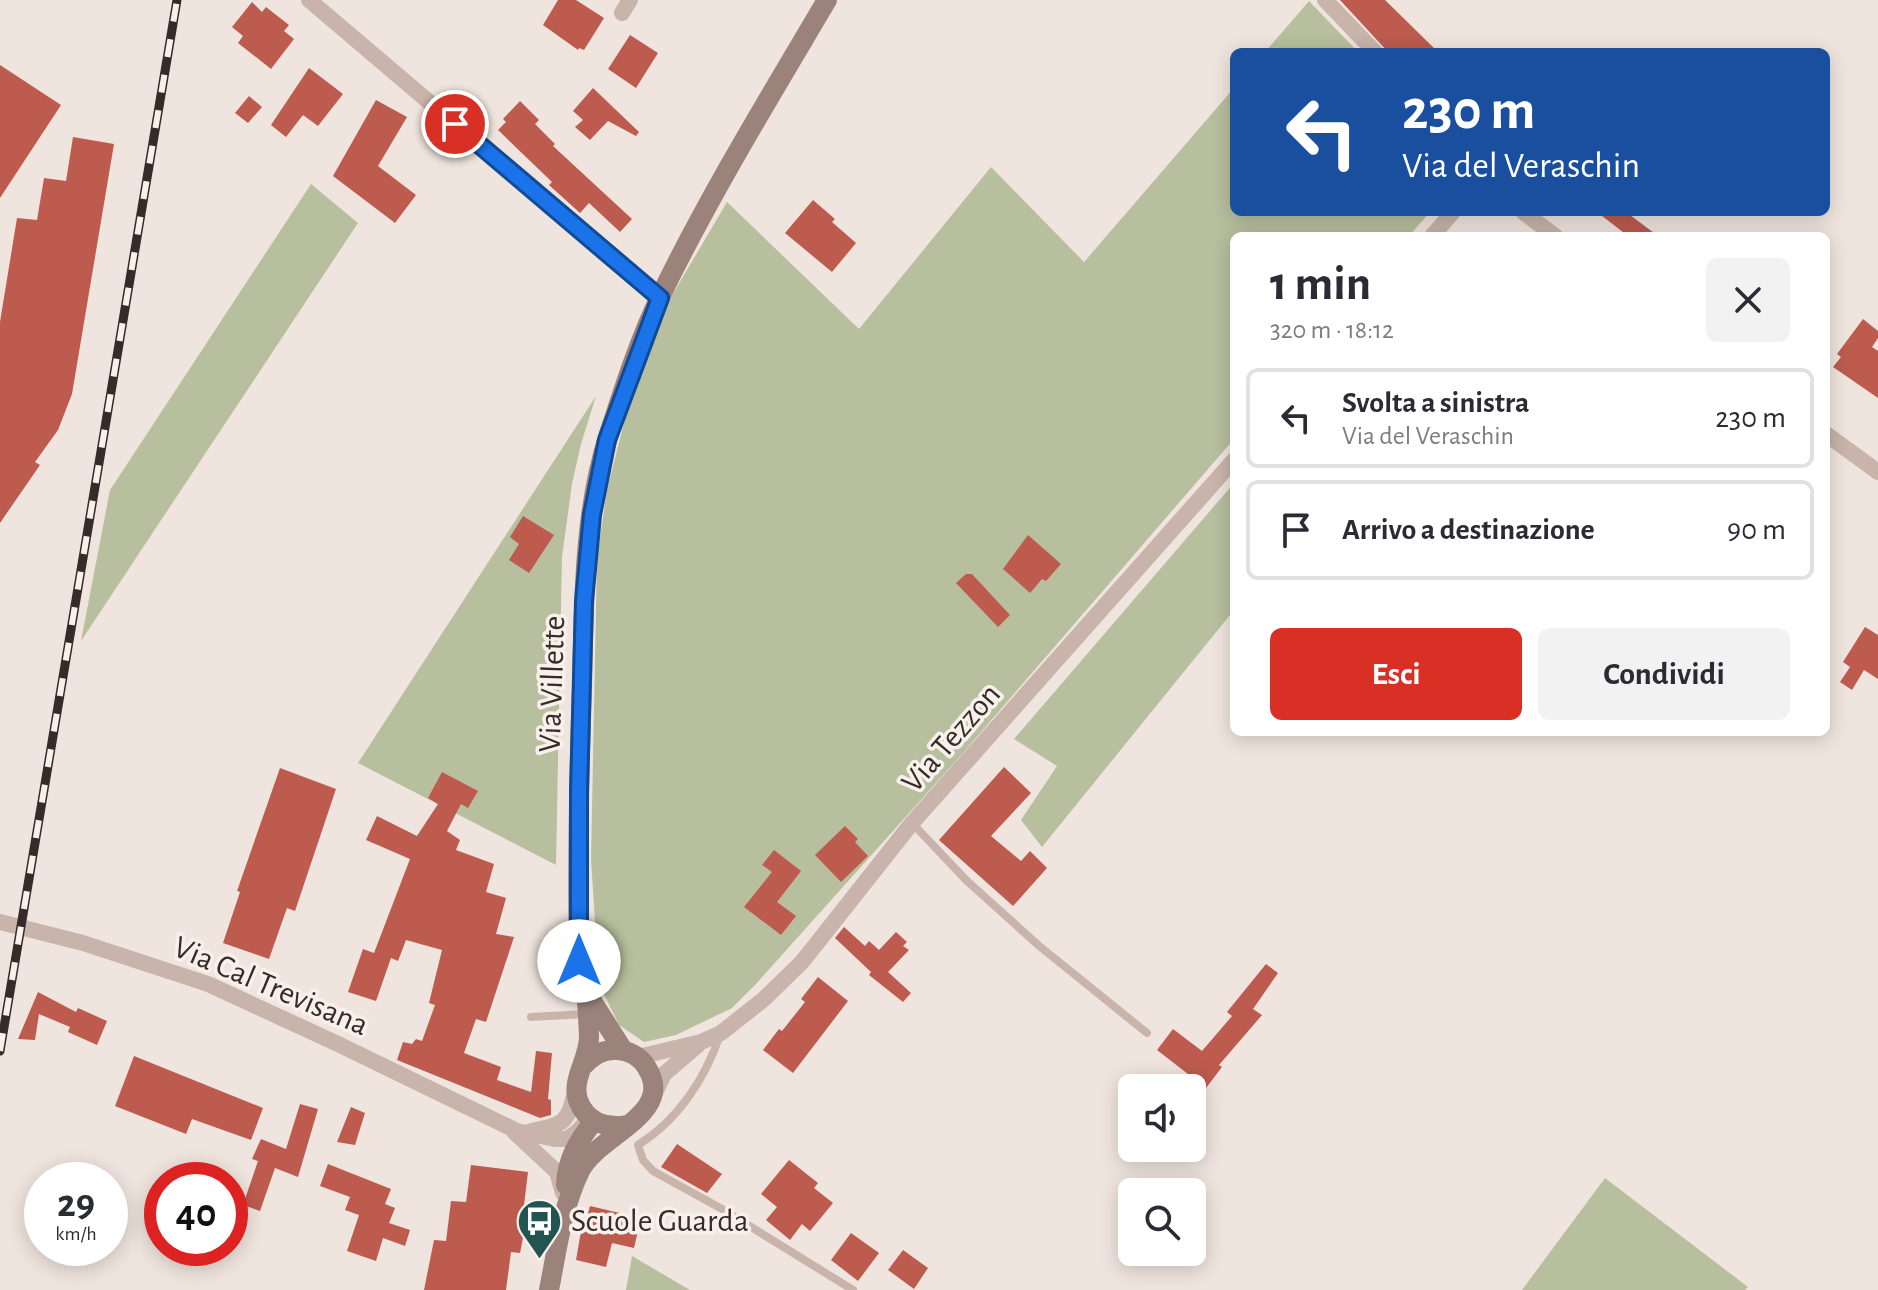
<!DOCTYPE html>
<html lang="it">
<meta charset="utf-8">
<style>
body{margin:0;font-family:"Alegreya Sans",sans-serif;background:#f2f2f3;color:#2b2b33;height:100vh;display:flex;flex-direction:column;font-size:30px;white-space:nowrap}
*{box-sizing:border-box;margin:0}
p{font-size:26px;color:#7c7c81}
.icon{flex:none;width:44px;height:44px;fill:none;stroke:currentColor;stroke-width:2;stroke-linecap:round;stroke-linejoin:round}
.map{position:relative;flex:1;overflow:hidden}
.sheet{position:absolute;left:1230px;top:232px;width:600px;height:504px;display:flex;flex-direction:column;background:#fff;border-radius:12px;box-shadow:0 4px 20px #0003}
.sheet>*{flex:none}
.banner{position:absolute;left:1230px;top:48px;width:600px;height:168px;border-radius:12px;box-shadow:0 4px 20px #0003;background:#1a4fa0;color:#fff;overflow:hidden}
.tools{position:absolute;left:1118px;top:1074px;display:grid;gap:16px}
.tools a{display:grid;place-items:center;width:88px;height:88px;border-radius:12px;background:#fff;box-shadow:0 4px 20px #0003;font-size:40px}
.speed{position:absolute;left:24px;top:1162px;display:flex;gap:16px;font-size:40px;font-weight:700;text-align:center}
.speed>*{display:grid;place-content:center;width:104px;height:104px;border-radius:50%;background:#fff;box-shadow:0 4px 20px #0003;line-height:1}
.speed small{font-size:20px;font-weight:400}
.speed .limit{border:12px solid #d22;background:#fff;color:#111}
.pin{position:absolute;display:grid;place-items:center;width:68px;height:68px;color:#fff;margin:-34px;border:4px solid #fff;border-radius:50%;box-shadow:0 2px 8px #0007}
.me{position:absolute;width:88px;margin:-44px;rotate:0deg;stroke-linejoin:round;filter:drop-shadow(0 0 6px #0008)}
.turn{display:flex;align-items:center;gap:28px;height:168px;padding:0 40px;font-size:36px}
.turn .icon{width:104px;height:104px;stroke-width:2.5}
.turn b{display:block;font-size:56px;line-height:68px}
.round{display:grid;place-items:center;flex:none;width:84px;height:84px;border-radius:12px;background:#f2f2f3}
.headline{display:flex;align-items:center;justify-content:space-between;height:136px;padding:0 40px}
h1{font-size:48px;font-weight:700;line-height:60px}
.cta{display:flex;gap:16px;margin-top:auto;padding:16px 40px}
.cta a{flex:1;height:92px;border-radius:12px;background:#d93025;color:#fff;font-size:32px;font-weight:700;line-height:92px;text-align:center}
.cta a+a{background:#f2f2f3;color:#2b2b33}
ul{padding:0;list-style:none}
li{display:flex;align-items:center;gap:24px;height:100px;margin:0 16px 12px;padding:0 24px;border:4px solid #e1e1e2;border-radius:12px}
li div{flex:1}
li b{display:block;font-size:30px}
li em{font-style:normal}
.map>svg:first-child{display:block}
.green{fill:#b8bf9e}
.building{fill:#bd5b4f}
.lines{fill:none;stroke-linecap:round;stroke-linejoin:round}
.lane{stroke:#c8b4aa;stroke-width:8}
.street{stroke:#c8b4aa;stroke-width:16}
.secondary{stroke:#9b837c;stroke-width:20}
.rail-casing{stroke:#362b29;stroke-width:9}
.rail{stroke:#f8f0ea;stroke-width:6;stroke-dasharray:18;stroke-linecap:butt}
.route-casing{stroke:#114b97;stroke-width:20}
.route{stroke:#1a73e8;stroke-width:14}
.labels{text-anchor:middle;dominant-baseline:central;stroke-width:7;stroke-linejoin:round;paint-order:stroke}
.street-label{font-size:32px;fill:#362b29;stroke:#f8f0ea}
.poi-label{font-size:32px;fill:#362b29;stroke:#f8f0ea;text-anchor:start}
</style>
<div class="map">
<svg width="1878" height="1290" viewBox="0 0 1878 1290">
<rect width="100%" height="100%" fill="#f0e5de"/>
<path class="green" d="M1309,1L1358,52H1265Z
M1234,88V212H1430L1409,236H1234V439L962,754L755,985L732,1008L676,1035L644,1042L619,1025L599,984L591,859L597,559L607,490L625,419L668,302L727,202L859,329L991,167L1084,262Z
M311,184L358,223L81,641L110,490Z
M596,396L581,444L572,484L562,557L556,865L358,763Z
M1234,483V610L1042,847L1021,820L1057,766L1014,739Z
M1605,1178L1748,1287L1745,1290H1522Z
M632,1256L690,1290H626Z"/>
<path class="building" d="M558,0H576L604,18L584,50L579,48L578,50L543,25Z
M1340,0H1385L1438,52H1388Z
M252,2L262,12L266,7L289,25L284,31L294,39L271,69L238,43L243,36L232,27Z
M630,35L658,53L636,88L608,69Z
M0,65L61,105L0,198Z
M309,68L343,94L318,126L303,115L286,137L271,125Z
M593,88L639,132L636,136L608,121L590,140L575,127L583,120L573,111Z
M249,96L262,107L248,123L235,113Z
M376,100L407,117L378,166L416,195L395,223L333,176Z
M520,101L539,120L535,124L555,144L553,146L632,219L620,232L589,203L580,213L549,185L552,182L498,130L506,122L503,119Z
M73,137L114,144L72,394L58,430L35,462L40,465L0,523V322L17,218L37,220L44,178L66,181Z
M813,200L835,219L832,222L856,243L832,272L785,233Z
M1597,212H1626L1658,236H1628Z
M1863,319L1878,331V338L1872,347L1878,351V398L1833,367L1841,357L1837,354Z
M523,516L554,535L529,573L509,560L519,544L510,537Z
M1028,535L1061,564L1046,581L1042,579L1030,593L1003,569Z
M966,574H972L1010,615L998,627L956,583Z
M1865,627L1878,635V679L1864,670L1852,690L1840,682L1850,667L1843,662Z
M1004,767L1031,793L991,836L1021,861L1030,851L1047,868L1013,906L939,840Z
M280,768L336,789L295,911L287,908L269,959L223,943L240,892L237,891Z
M442,772L478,791L468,808L461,804L447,831L460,840L456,850L494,864L486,892L506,898L496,934L514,937L486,1022L476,1019L464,1053L501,1067L497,1080L531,1092L536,1051L552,1053L548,1099L551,1100V1115L547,1116L540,1118L397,1060L403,1042L412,1044L416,1039L422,1041L435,1005L429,1003L442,950L406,940L398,961L391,958L376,1001L348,992L363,949L374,953L410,859L366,840L377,816L417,836L438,804L428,798Z
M845,826L858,839L855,842L868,856L841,882L815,855Z
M774,850L801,871L777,902L796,916L781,935L744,907L772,872L762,865Z
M844,927L865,946L869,941L879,950L896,932L907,942L903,946L909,950L888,972L911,993L903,1002L869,975L871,972L835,938Z
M1266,964L1278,973L1253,1009L1262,1015L1219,1065L1222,1067L1206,1088L1157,1050L1173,1029L1202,1051L1232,1016L1227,1012Z
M818,977L848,1001L793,1073L763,1050L779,1029L782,1031L805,1002L801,999Z
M38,992L76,1012L78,1008L107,1021L97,1045L68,1032L70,1027L39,1014L35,1040L18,1039Z
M134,1056L263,1108L251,1140L192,1119L186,1134L115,1106Z
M300,1104L318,1109L298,1177L275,1168L260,1211L243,1205L258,1161L252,1159L261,1139L286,1149Z
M351,1107L365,1113L355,1145L337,1142Z
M677,1144L722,1174L707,1193L661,1167Z
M789,1160L818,1183L814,1188L833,1203L810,1231L802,1224L790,1240L766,1220L777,1207L761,1194Z
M328,1164L391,1189L385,1204L395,1208L389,1223L410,1230L405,1246L383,1238L376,1261L347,1251L359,1215L345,1210L350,1197L320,1186Z
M471,1165L528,1172L522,1222H526L520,1253L511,1252L506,1290H424L434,1240L446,1241L451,1201L466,1202Z
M590,1206L641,1218L634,1248L612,1243L606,1267L576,1260L583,1220L586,1221Z
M851,1233L879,1253L858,1281L831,1260Z
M903,1250L928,1268L914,1289L888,1270Z"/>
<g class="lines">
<path class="lane" d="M912,823L966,880L1038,945L1147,1033
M531,1017L587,1014
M720,1035C705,1079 678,1120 638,1145L643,1160L653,1171L722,1209L853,1290"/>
<path class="street" d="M309,0L660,298
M1325,0L1375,52
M622,13L630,0
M1523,212L1555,236
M1432,236L1453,212
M1826,434L1878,472
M0,922L83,943L208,984L338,1044L517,1131L555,1139H567L578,1131L585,1123
M638,1057L701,1042L721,1033L764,999L802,962L912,823L1234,460
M653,1097L664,1074L697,1046
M531,1131C563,1125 569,1123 575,1090
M514,1132L557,1172L563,1193"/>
<path class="secondary" d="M590,998L623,1050
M627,1125C606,1129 586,1122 578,1100C571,1078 590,1058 589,1035C588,1021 588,1006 586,992C584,980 580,969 579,956C577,867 579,776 582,687C584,605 583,516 608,437C623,391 638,343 659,299C709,196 769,98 827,0
M566,1185C567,1159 578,1141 594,1121
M549,1290C557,1250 562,1208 580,1171C597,1135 676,1115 647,1068C641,1057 629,1050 616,1050C603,1049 593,1055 584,1065"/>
<defs>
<path id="rail" d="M0,1051L177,0"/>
</defs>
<use href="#rail" class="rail-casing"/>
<use href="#rail" class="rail"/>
</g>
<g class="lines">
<defs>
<path id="route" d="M455,124L660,298L607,440L592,515L584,601L579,791V961"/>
</defs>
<use href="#route" class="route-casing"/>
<use href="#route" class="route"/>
</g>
<defs>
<symbol id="bus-pin" viewBox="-11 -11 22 30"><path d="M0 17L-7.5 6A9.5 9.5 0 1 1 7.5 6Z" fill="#225451" stroke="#f8f0ea"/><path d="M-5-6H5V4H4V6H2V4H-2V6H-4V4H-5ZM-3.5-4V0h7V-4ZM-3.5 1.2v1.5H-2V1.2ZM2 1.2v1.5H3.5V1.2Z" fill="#fff"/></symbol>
</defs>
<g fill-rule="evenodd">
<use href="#bus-pin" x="514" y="1196" width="51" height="69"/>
</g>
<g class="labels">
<g class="street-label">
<text transform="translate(552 684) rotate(-88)">Via Villette</text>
<text transform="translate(951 738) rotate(-49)">Via Tezzon</text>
<text transform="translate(271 986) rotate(23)">Via Cal Trevisana</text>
</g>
<g class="poi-label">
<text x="571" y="1221">Scuole Guarda</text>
</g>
</g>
</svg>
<div class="tools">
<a><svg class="icon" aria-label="sound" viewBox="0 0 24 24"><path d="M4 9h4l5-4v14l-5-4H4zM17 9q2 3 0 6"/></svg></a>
<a><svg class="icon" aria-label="search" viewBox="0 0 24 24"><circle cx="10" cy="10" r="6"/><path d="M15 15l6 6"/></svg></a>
</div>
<div class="speed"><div>29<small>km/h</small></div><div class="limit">40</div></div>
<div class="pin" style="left:455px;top:124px;background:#d93025"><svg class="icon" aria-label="arrive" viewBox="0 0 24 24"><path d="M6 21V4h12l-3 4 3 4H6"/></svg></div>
<svg class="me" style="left:579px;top:961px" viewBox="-20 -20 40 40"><circle r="19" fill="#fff"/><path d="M0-13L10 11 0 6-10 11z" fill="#1a73e8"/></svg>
<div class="banner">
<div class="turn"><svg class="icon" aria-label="left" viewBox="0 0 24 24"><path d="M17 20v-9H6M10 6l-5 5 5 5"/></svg><div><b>230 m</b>Via del Veraschin</div></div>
</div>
<section class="sheet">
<div class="headline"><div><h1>1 min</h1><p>320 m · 18:12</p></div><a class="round"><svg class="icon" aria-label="close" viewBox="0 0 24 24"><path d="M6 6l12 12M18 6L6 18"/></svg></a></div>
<ul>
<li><svg class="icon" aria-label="left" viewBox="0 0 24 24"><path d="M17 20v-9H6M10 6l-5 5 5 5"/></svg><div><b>Svolta a sinistra</b><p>Via del Veraschin</p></div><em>230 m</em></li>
<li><svg class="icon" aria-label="arrive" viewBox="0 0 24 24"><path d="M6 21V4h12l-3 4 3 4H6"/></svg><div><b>Arrivo a destinazione</b></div><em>90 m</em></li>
</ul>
<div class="cta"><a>Esci</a><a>Condividi</a></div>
</section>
</div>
